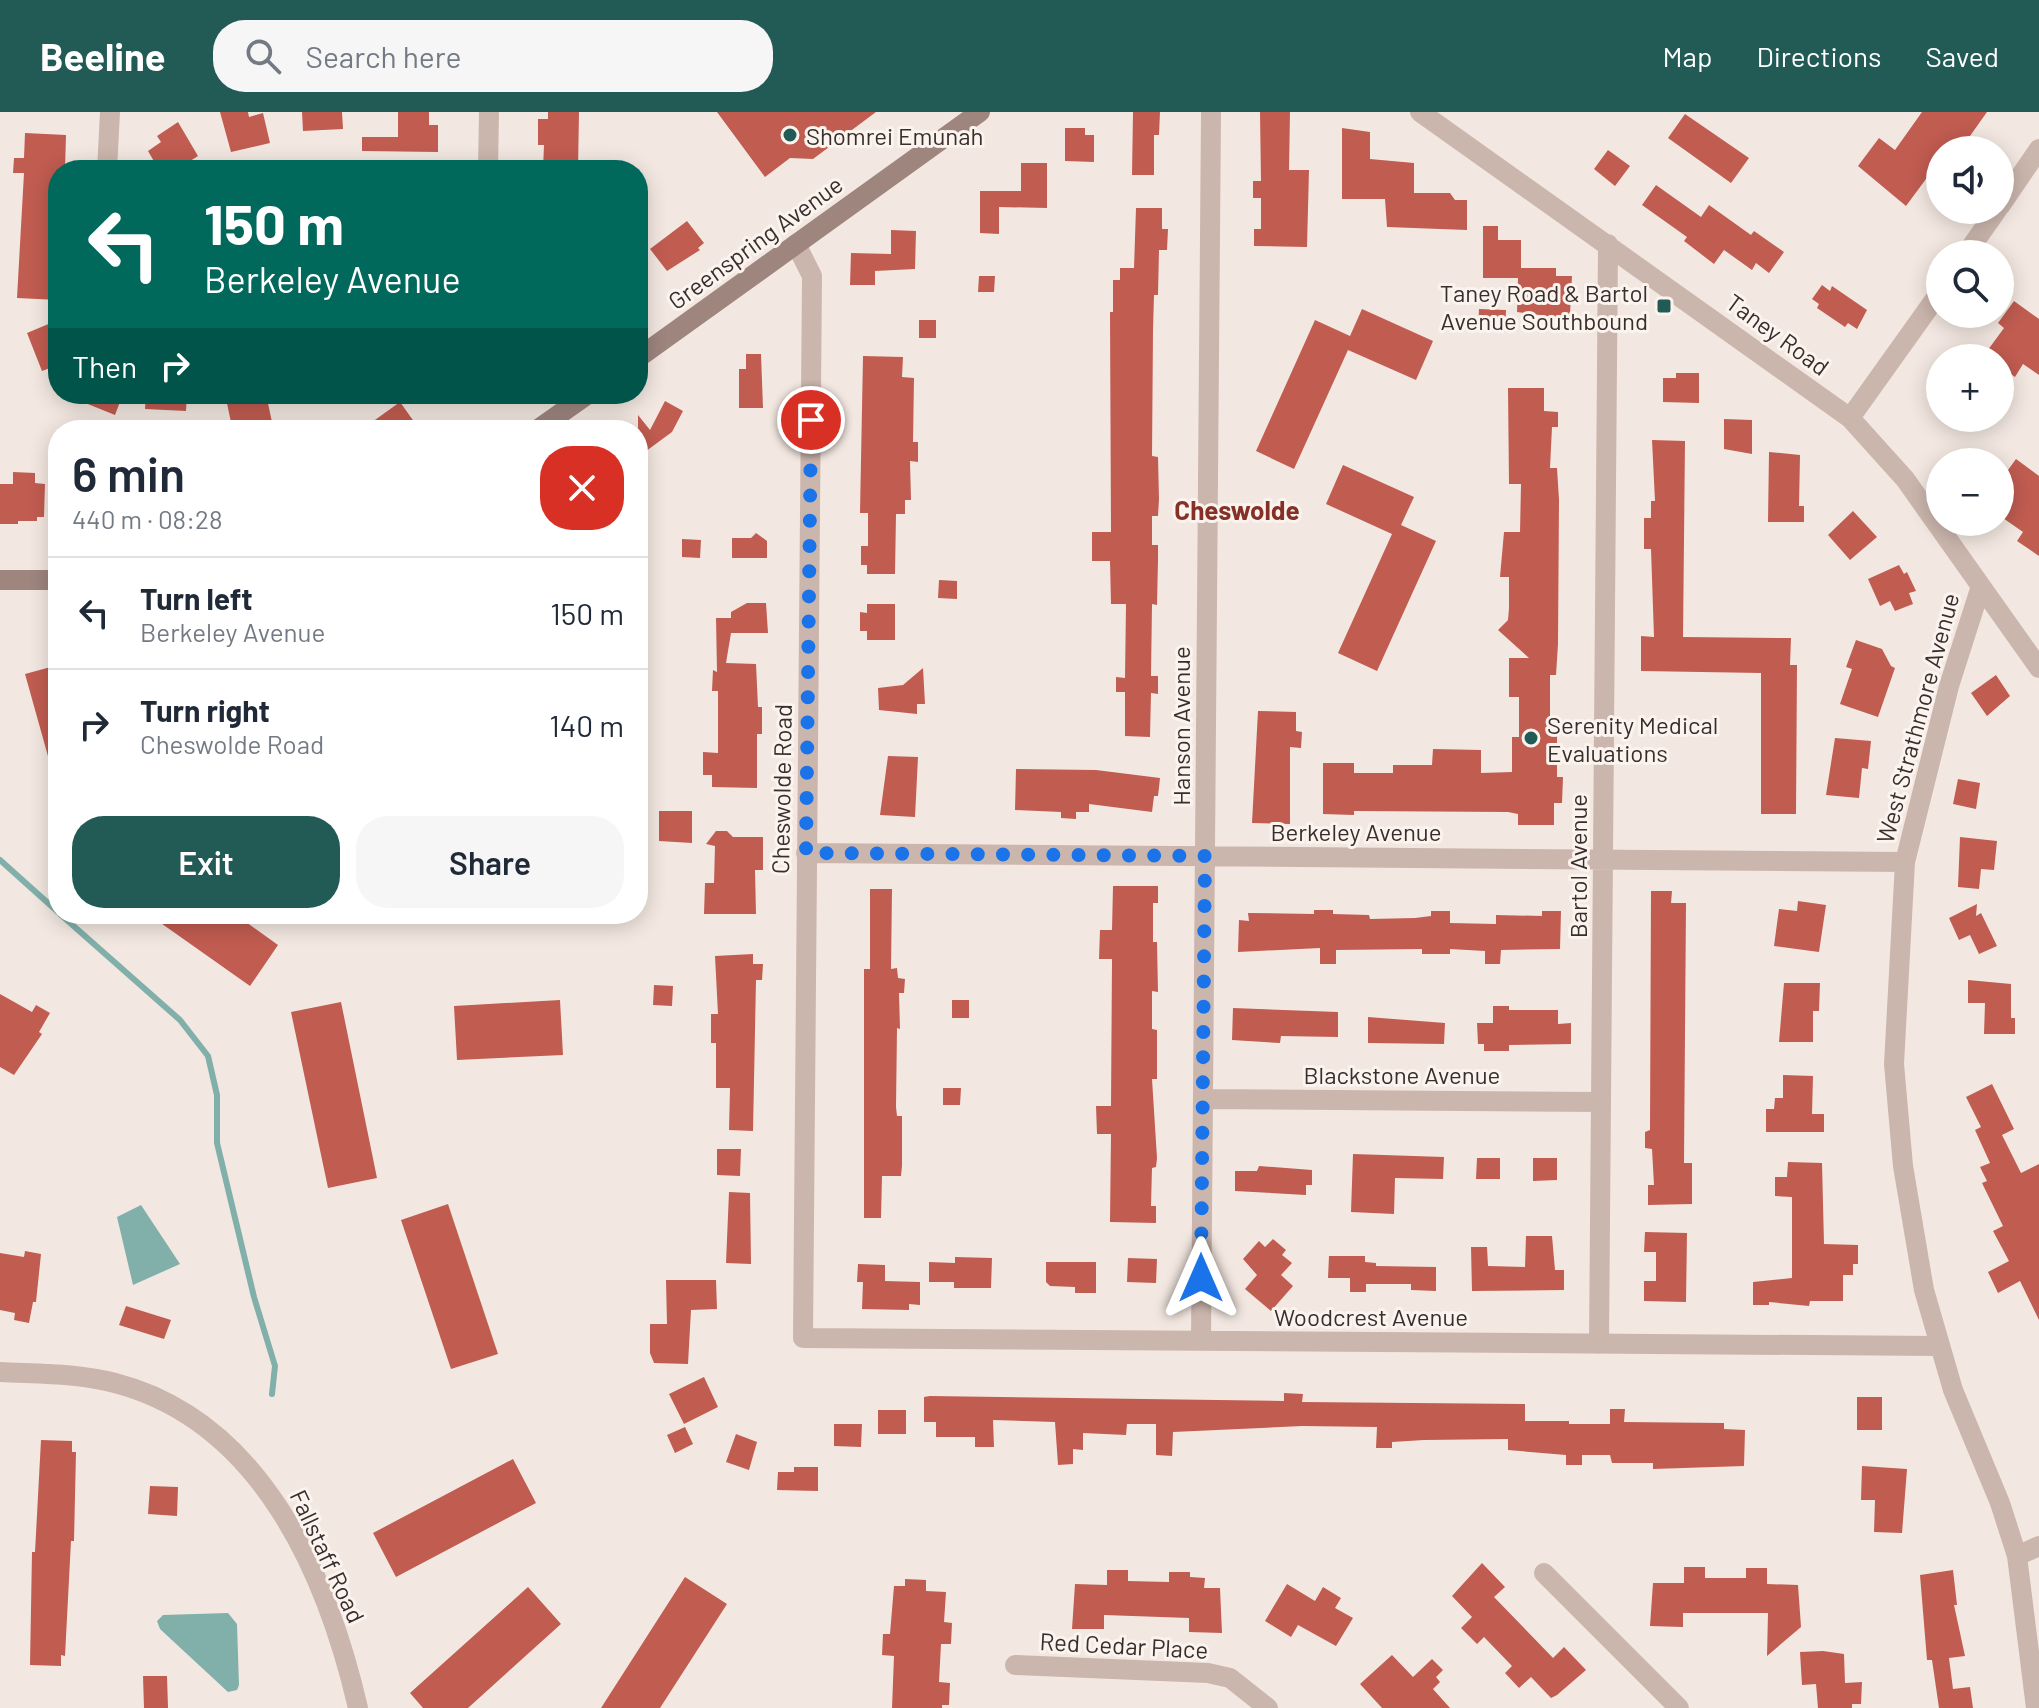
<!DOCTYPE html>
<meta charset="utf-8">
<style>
body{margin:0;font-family:Barlow,sans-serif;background:#f6f6f7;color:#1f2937;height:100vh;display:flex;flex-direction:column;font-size:30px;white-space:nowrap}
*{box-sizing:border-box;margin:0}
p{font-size:26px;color:#747a83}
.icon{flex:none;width:44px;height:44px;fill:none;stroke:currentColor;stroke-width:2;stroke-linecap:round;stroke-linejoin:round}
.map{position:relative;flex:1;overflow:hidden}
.drawer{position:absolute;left:48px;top:308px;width:600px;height:504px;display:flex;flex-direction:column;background:#fff;border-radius:32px;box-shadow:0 4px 20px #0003}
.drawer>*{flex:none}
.banner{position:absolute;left:48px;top:48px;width:600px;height:244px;border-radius:32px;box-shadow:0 4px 20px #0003;background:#00695c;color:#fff;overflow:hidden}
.tools{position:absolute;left:1926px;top:24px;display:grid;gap:16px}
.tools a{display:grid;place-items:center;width:88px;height:88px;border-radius:50%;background:#fff;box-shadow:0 4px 20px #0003;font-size:40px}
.pin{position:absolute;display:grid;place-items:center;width:68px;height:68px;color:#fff;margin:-34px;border:4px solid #fff;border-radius:50%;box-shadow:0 2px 8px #0007}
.me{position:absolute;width:88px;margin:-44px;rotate:0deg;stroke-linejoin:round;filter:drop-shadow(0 0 6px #0008)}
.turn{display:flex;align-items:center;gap:28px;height:168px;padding:0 24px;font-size:36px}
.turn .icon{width:104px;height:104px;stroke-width:2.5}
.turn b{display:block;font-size:56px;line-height:68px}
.then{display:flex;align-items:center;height:76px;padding:0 24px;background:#0003;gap:16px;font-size:30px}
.round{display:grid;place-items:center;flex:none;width:84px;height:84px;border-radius:32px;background:#f6f6f7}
.headline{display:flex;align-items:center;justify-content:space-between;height:136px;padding:0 24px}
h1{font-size:48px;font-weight:600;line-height:60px}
.cta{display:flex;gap:16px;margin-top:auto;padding:16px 24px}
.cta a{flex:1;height:92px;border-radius:32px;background:#225a55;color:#fff;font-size:32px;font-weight:600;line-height:92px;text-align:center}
.cta a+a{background:#f6f6f7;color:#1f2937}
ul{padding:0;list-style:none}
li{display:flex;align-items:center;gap:24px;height:112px;padding:0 24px;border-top:2px solid #e0e1e3}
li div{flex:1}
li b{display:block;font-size:30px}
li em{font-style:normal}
header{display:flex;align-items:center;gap:48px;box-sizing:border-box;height:112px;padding:0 40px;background:#225a55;color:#fff}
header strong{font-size:38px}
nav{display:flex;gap:44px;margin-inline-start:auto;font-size:28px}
.search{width:560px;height:72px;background:#f6f6f7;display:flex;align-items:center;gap:20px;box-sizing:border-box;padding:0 28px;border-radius:32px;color:#747a83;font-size:30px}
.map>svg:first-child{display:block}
.water{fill:#81afaa}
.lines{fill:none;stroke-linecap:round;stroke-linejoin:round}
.stream{stroke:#81afaa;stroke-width:6}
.building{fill:#c15c51}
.minor{stroke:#cbb6ad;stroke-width:20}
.secondary{stroke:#9e857e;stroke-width:20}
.route{stroke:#1a73e8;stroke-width:14;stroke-dasharray:0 25.2}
.poi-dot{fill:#225a55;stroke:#faf3ee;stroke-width:3}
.labels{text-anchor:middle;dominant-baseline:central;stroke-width:6;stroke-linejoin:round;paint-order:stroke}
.poi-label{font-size:24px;fill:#392e2b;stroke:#faf3ee;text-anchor:start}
.street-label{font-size:24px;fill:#392e2b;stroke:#faf3ee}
.neighbourhood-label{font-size:26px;font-weight:bold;fill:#853128;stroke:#faf3ee}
</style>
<header>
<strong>Beeline</strong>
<div class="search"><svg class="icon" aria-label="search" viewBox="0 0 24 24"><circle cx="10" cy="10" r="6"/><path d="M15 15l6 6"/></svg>Search here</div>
<nav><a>Map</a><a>Directions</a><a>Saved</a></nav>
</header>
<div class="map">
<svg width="2039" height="1596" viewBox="0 0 2039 1596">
<rect width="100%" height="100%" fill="#f3e8e1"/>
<path class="water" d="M141,1093L180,1152L133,1173L117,1105Z
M228,1501L237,1512L239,1573L237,1578L228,1580L160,1517L157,1509L163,1503Z"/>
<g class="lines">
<path class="stream" d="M0,748L58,800
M60,802L180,908L208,944L217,983V1031L254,1185L275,1254L272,1282"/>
</g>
<path class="building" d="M220,0H248L249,5L263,1L270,31L231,40Z
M302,0H342L343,17L303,19Z
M398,0H429V13H438V40L362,39V25H398Z
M548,0H579L578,58H543L544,33H538V7H548Z
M717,0H876L813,47L790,46L765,65Z
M1133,0H1160L1159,23H1154V63H1132Z
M1260,0H1290L1289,58H1309L1307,135L1254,134V117H1261V86H1253V69H1261Z
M1922,0H1987L1960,38H1940V48L1906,94L1858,54L1879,26L1895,38Z
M1685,2L1749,46L1731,71L1668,26Z
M178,10L198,44L176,58H159L148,39L161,30L157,24Z
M1065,16H1085V23H1094V50L1065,49Z
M1342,16L1370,20V47L1414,51V81H1450L1455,88H1467V118L1387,115L1385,87H1342Z
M25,21L66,23L65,58H58V188L17,186L24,61H13L14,46H24Z
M1608,38L1630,54L1615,74L1594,57Z
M1021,51H1047V96L999,95V122L980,121V79H1021Z
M1656,73L1701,105L1709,93L1751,123L1754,119L1784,140L1769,161L1756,151L1752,158L1724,138L1714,152L1684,129L1687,125L1642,93Z
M1136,96H1162V117H1168L1167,138H1159L1158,183H1154L1153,218L1152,344L1158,345L1159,387L1158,404H1152V433H1158V448L1157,493L1152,492L1151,564H1158V582L1151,581L1150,625L1125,624V580H1116V565L1125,566L1126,492H1111L1110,449H1092V420H1111L1110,200H1113V168H1120V156H1134Z
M687,109L704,131L698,136L700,138L667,159L650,137Z
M1483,114H1498V128H1521V156H1556V164H1572L1570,202H1563V206L1517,200L1518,166H1483Z
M891,118L916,119L915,157L875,159V173H850L851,141L891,142Z
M979,164H995L994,180H978Z
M1822,173L1830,179L1832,174L1867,198L1857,217L1848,211L1845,215L1817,196L1819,192L1812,187Z
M2014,189L2039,207V263L2023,252L2015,265L2000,254V246H1982L2004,216L1998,211Z
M1362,197L1433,229L1416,268L1348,238L1294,357L1256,339L1315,208L1350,224Z
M1479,197L1506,198L1505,220L1478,218Z
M58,208V253L42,259L27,221Z
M919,208H936V226H919Z
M746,242H761L763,296H739V257H746Z
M863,244L903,245L902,265L914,266L913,330H918V350L910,349L911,388H905V402H896L895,462H867V453H861V434H868V401H860Z
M1676,261H1699V291L1663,290V266H1676Z
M1508,276H1544V299L1558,300V315H1552L1550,356H1557L1559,388L1558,532L1556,563H1550V604H1557V665H1563L1562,691H1554V713H1518V702L1508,700L1354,699V703L1323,702V651H1354V661H1393V653H1432L1433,637L1481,638V661L1512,660V625H1519V585H1509V546H1529L1498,518L1508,508L1509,496V465H1500L1504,420H1520L1521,372H1509Z
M63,282H123L115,303Z
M146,282H187L186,299L145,297Z
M225,282H266L272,310L232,315Z
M665,289L683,299L672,320L638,345V303L650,318Z
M400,290L420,318H361Z
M1724,307L1752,308V342L1724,337Z
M1652,328L1685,329L1683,525L1791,526L1790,553H1797L1796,702H1761V561L1641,559V524L1654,525L1651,437H1644V406H1651V389H1655Z
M1769,340L1800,343L1799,394H1804V410H1768Z
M2016,347L2039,364V444L2017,429L2023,420L2000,404V369Z
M1343,353L1414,385L1401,413L1436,429L1377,559L1338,541L1392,422L1326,392Z
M13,360L35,361V371L45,372L44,405H37V409H18V412H0V372H13Z
M1853,399L1877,425L1850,448L1828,423Z
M756,421L767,429V446H732V426H751Z
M682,427L701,428L700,446L682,445Z
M1899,453L1904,462L1907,460L1916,479L1909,481L1913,492L1895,499L1890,489L1880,494L1868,467Z
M939,468L957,469V487L938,486Z
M747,491H766L768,521H731L726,551L756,552L758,595H762V622H757V676L712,675V663H703V640L718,641V579H712L713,558L717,560L716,506H731V500Z
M867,492H895V528H867V519H860V500L867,501Z
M1856,528L1882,537L1891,554L1895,556L1878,605L1840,592L1852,557L1846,555Z
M58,553V661L53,662L25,562Z
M923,556L925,592H917V602L879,598L878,576L903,573Z
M1996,563L2010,584L1987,604L1971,581Z
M1258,599L1296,600V619L1302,620L1301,636L1290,635V712L1252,711Z
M1835,626L1871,629L1868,657L1862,656L1859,686L1826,683Z
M888,644L918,645L915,705L880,703Z
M1016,657L1096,658L1160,666L1158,684H1154L1152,700L1089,692V700H1076V707L1061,706V700L1015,698Z
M1958,667L1980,671L1976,697L1953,692Z
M659,699H692V731L659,729Z
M716,719H727L733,725H763V758H755L756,802H704L705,771H714L715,734L706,732Z
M1960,725L1997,729L1994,758L1981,757L1979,777L1958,775Z
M1113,774H1158V791H1153V830H1157L1158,880L1152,879V917L1157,918V967H1152L1157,1046L1156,1055L1152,1056L1151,1094H1156V1111L1110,1110L1111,1022H1097L1096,994H1111L1112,847H1099L1100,818H1112Z
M870,777H892L891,857L897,856L898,866L905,867L904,881H899L900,917L897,916L896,995L897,1004H902V1054L901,1064H882L881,1106H864V857H870Z
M1651,779H1672L1671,791H1686L1684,1051H1692V1092L1648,1093V1073H1654L1652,1037L1645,1036V1020L1650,1018Z
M1798,789L1826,793L1819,840L1774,834L1779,797L1797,799Z
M1977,792L1976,804L1981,801L1997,834L1979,842L1970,823L1959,828L1949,806Z
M1314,798H1333V802L1369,803L1370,807L1415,806L1431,804V799H1450V811L1496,812V803L1542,804V799H1561L1560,837L1501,838L1500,852H1485V839L1450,837V842H1422V837L1336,838V852H1320V836L1238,840L1239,808L1249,809L1248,801L1314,802Z
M148,802H235L278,833L250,874Z
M753,842V852H763L762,868H756L753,1019L729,1018L730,976H716V931H711V902H718L715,844Z
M1968,868L2011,872V906H2015V922H1984L1985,891H1968Z
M1784,871H1820L1819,899H1813V930H1779Z
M654,873L673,874L672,894L653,893Z
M0,882L32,900L36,893L50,901L39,920L42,922L14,963L0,955Z
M560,888L563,943L457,948L454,894Z
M952,888H969V906H952Z
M341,890L377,1066L328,1076L291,900Z
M1493,894H1509V898H1558V912L1571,911V932L1509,933V939H1484V932H1478L1477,911H1493Z
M1233,896L1338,900V925L1281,924L1280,931L1232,928Z
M1368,905L1445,911L1444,932L1368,931Z
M1783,963L1813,964L1812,1002H1824V1020H1766V997H1774L1775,986H1783Z
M1992,972L2014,1017L2002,1023L2021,1061L2039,1052V1208L2020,1169L1998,1181L1988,1160L2009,1149L1993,1119L2003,1114L1982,1071L1987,1069L1980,1055L1990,1051L1975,1018L1981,1015L1966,985Z
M943,976H961L960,993H943Z
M717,1037H741L740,1064L717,1063Z
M1353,1042L1444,1045L1443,1067L1395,1066L1394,1102L1351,1100Z
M1477,1046H1500V1067H1476Z
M1533,1046H1557V1068L1533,1069Z
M1788,1050L1822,1051L1824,1132L1858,1133V1152H1853V1163H1843V1189H1810L1809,1194L1769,1190V1193H1753V1170L1792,1166V1085L1775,1084V1065H1787Z
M1259,1054L1312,1058V1073H1306V1083L1235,1079V1059H1257Z
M729,1080L750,1081L751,1152L726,1151Z
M448,1092L498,1242L451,1257L401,1108Z
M1645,1120L1687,1121L1686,1190L1644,1189V1169H1656V1140H1644Z
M1526,1124H1552L1555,1158H1564V1178L1472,1179L1471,1135H1487L1488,1154L1525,1155Z
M1273,1127L1286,1138L1282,1143L1292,1151L1281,1163L1293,1174L1271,1199L1245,1177L1257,1163L1243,1147L1259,1129L1265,1135Z
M25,1139L41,1142L36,1190H33L29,1211L14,1208L15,1201L0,1198V1141L24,1145Z
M1329,1144H1365V1150L1376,1151V1154L1436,1155V1179L1411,1178V1172H1366V1180H1350V1166H1328Z
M955,1145L992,1146L991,1176H954V1170H929V1150L955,1151Z
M1128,1146L1157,1147L1156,1171L1127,1170Z
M1046,1150H1096V1181H1075V1175L1050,1174L1046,1170Z
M858,1152L885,1153V1169L920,1170V1193L909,1192V1198L862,1197L863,1170H857Z
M666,1168H716L717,1197L691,1198L688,1252L654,1251L650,1241V1212H667Z
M126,1194L171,1208L164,1227L119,1213Z
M704,1265L718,1295L684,1312L669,1282Z
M1284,1281L1303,1282L1302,1290L1525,1292V1309H1569V1312H1610V1297H1625L1624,1310L1724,1311V1317L1745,1318L1744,1354L1653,1357V1351H1612L1610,1343H1582V1353H1566V1343L1508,1338V1327L1424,1328L1392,1330V1336H1376L1377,1315L1302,1314L1173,1320L1172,1344L1156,1343V1312H1127L1126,1323L1083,1321V1338L1073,1337V1352L1058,1353L1055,1310L993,1308L994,1335H975V1325H936V1310H924V1285L930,1284L1284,1289Z
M1857,1285H1882V1318H1857Z
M878,1298H906V1322H878Z
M834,1312H862L861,1335L834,1334Z
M685,1315L693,1332L675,1341L667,1323Z
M736,1322L757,1330L749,1358L726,1350Z
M41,1328L72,1329V1340H76L74,1429H71L65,1544L61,1543V1554L30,1553L32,1440H35Z
M513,1347L536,1391L396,1465L373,1421Z
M1862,1354L1907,1357L1902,1421L1874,1420L1875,1388H1861Z
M794,1355H818V1379L777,1378L778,1360H794Z
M150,1374L178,1375L177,1404L148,1402Z
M1482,1451L1505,1475L1494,1485L1553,1546L1564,1535L1586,1558L1557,1583L1551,1586L1531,1565L1519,1576L1505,1561L1512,1554L1484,1525L1477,1532L1461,1516L1472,1505L1452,1484Z
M1684,1455H1705V1466H1746V1456H1767V1472L1798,1473L1801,1515L1767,1544L1768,1501H1683V1515L1650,1514L1653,1471H1684Z
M1107,1458H1128V1469L1169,1470V1460H1190V1465L1205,1466L1204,1476H1220L1222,1521L1189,1520V1506L1104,1503V1517H1072L1075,1472L1107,1473Z
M1953,1458L1957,1493H1954L1965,1544L1949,1546L1953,1577L1970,1575L1973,1596H1939L1932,1548H1927L1920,1463Z
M685,1465L727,1492L660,1596H601Z
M905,1467L926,1468V1479L946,1480L944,1510L952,1511L951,1532H941L939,1570L950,1571L949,1593H942V1596H892L894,1544L882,1543L883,1522H890L894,1474H905Z
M1287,1472L1315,1489L1323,1475L1341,1486L1335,1496L1353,1506L1336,1534L1298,1513L1291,1525L1265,1509Z
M528,1475L561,1512L468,1596H423L410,1581Z
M1823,1539L1844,1542L1845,1571L1862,1570L1861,1592H1852V1596H1818L1816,1572L1802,1573L1800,1540Z
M1392,1543L1413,1565L1432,1547L1443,1558L1436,1565L1440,1570L1433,1577L1450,1596H1382L1360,1572Z
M143,1564H167L168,1596H144Z"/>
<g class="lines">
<path class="minor" d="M1420,0L1850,306L1905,367L2039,556
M107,58L110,0
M488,58L489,0
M2000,94L2039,37
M796,132L812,164L803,1226L1939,1234
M1966,142L1997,98
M1850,306L1940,180
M1981,474L1949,574L1905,750L1894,952L1903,1054L1924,1178L1953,1278L2000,1391L2017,1444L2036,1596
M806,741L1905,750
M1203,987L1601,990
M1201,1229L1211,0
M1599,1232L1608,132
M0,1260C38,1262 78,1261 115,1271C261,1309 327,1462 358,1596
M2017,1444L2039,1434
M1544,1461L1679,1596
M1015,1553L1208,1561L1230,1566L1268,1596"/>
<path class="secondary" d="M638,246L980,0
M537,318L588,282
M0,468H58"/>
</g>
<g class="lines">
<path class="route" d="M811,308L806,741L1205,744L1201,1166"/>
</g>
<g class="poi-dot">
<circle cx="790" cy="23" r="8"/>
<rect x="1656" y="186" width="16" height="16" rx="4"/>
<circle cx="1531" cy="626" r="8"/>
</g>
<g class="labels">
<g class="poi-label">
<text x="806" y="23">Shomrei Emunah</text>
<text x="1648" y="180" text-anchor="end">Taney Road &amp; Bartol<tspan x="1648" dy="28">Avenue Southbound</tspan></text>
<text x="1547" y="612">Serenity Medical<tspan x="1547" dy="28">Evaluations</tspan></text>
</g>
<g class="street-label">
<text transform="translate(755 130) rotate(-36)">Greenspring Avenue</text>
<text transform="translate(1778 222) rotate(36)">Taney Road</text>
<text transform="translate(1917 606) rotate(-75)">West Strathmore Avenue</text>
<text transform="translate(1180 614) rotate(-90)">Hanson Avenue</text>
<text transform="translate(781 677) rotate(-89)">Cheswolde Road</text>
<text x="1356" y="719">Berkeley Avenue</text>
<text transform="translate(1577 754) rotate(-90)">Bartol Avenue</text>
<text x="1402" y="962">Blackstone Avenue</text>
<text x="1371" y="1204">Woodcrest Avenue</text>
<text transform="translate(328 1444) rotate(65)">Fallstaff Road</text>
<text transform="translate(1124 1533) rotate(3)">Red Cedar Place</text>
</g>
<g class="neighbourhood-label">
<text x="1237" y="397">Cheswolde</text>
</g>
</g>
</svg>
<div class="tools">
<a><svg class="icon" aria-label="sound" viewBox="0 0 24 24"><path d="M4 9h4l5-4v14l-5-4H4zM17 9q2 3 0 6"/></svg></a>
<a><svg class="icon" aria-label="search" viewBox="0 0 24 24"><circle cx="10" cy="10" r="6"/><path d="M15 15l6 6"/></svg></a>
<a>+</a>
<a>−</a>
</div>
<div class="pin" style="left:811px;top:308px;background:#d93025"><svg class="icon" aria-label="arrive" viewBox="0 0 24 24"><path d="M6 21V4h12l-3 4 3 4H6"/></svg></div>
<svg class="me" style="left:1201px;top:1166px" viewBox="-20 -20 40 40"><path d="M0-17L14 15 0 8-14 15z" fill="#1a73e8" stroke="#fff" stroke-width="4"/></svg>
<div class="banner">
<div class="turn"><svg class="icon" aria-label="left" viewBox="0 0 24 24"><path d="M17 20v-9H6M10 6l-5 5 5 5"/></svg><div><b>150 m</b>Berkeley Avenue</div></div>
<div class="then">Then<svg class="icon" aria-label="right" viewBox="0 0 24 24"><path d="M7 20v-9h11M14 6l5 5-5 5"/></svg></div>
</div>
<section class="drawer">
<div class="headline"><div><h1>6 min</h1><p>440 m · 08:28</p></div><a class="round" style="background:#d93025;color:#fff"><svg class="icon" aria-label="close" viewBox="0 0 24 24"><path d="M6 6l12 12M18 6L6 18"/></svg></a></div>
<ul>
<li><svg class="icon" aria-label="left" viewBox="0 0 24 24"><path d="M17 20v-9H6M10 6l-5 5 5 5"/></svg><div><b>Turn left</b><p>Berkeley Avenue</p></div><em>150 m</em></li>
<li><svg class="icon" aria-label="right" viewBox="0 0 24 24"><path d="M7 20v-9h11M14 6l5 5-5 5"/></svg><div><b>Turn right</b><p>Cheswolde Road</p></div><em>140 m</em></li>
</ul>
<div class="cta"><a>Exit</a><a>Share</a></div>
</section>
</div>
